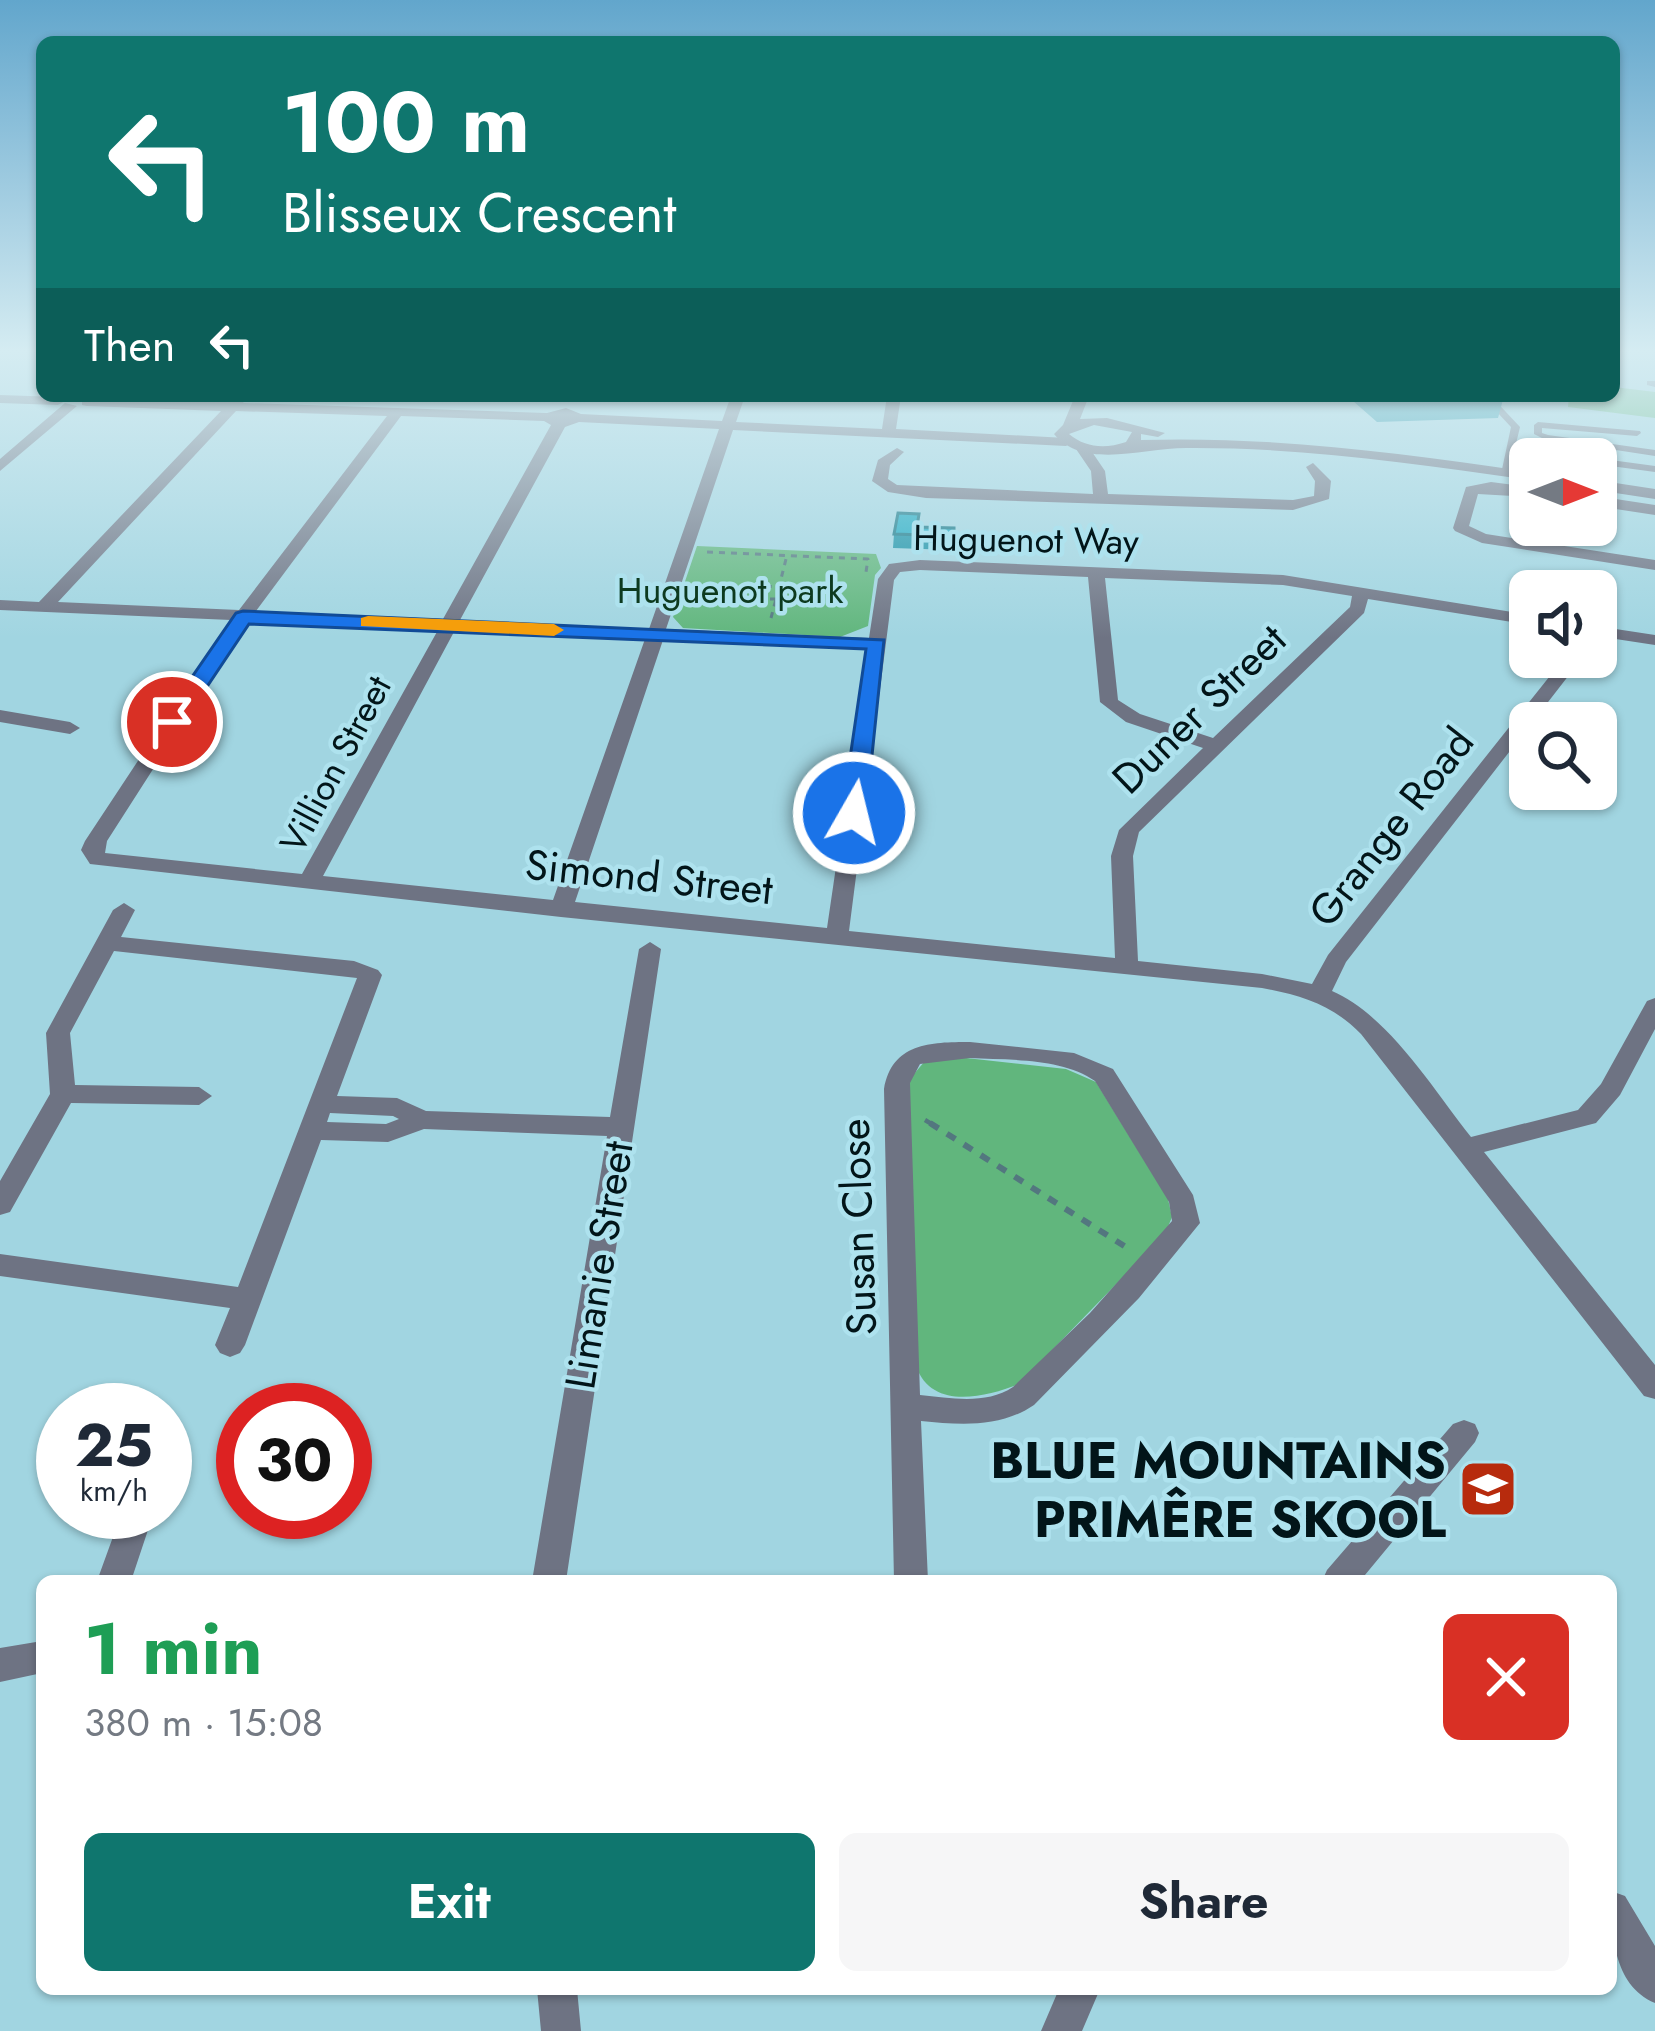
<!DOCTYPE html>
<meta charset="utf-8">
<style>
body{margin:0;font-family:Jost,sans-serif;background:#f6f6f7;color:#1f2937;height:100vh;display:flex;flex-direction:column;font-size:45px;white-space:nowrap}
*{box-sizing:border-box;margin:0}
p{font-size:39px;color:#747a83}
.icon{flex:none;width:66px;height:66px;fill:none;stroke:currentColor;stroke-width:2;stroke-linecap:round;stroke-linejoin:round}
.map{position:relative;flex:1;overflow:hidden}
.details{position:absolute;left:36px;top:1575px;width:1581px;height:420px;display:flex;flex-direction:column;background:#fff;border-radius:18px;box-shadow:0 3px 9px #0004}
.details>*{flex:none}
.guide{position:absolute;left:36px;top:36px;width:1584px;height:366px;border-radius:18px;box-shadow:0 3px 9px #0004;background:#0f766e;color:#fff;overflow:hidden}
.needle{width:78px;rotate:90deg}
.controls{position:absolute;left:1509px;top:438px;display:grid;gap:24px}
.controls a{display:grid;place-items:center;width:108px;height:108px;border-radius:18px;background:#fff;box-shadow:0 3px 9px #0004;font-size:60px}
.speed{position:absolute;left:36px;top:1383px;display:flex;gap:24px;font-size:60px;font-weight:700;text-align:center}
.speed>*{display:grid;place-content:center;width:156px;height:156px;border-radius:50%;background:#fff;box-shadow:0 3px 9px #0004;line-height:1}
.speed small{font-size:30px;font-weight:400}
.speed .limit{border:18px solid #d22;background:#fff;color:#111}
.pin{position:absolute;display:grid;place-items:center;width:102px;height:102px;color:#fff;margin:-51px;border:6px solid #fff;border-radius:50%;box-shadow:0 3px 12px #0007}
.me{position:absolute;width:132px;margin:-66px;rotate:8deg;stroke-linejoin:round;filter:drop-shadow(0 0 9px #0008)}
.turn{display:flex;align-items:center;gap:42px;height:252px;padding:0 48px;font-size:54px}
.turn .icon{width:156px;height:156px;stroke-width:2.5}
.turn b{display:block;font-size:84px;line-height:102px}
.then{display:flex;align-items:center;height:114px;padding:0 48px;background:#0003;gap:24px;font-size:45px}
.round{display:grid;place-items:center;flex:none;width:126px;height:126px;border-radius:18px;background:#f6f6f7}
.head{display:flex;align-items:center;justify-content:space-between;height:204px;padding:0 48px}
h1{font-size:72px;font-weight:700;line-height:90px;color:#1e9e55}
.primary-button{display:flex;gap:24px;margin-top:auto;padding:24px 48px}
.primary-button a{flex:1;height:138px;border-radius:18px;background:#0f766e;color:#fff;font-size:48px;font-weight:700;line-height:138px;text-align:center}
.primary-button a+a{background:#f6f6f7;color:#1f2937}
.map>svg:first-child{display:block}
.green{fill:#61b67d}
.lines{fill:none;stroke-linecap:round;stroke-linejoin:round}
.path-far2{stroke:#53777f;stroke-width:3;stroke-dasharray:6 6;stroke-linecap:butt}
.path-far1{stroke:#53777f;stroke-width:4.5;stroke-dasharray:9 9;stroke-linecap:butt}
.path{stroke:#53777f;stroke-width:6;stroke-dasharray:10 10;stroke-linecap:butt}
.service{fill:#6e7383;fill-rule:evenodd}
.minor{fill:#6e7383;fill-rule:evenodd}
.tertiary{fill:#6e7383;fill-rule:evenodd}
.wall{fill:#1790a5}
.building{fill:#1ba8c0;stroke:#137686;stroke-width:3}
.route{fill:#1a73e8;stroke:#114b97;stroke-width:3}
.slow{fill:#f59e0b}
.labels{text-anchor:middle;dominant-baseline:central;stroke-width:9;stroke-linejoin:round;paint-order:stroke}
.far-street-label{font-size:36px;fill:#021519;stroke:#aee2ee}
.far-park-label{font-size:36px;fill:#0d3a1f;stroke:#aee2ee}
.street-label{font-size:42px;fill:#021519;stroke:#aee2ee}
.near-poi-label{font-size:51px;font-weight:bold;fill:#021519;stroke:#aee2ee;text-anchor:end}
</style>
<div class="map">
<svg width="1655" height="2031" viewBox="0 0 1655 2031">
<rect width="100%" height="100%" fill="#a1d5e1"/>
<path class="green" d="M1614,387L1655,392V418L1568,407L1569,396H1614Z
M697,546L876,554L881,568L875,575L868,626L840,637L683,628L673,617Z
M957,1057L1066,1069L1096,1082L1168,1199L1172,1217L1165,1234L1019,1384C985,1397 932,1411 916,1366L908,1081L925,1061Z"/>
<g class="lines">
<path class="path-far2" d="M1282,396H1302
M707,552L868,559L866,572
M776,599H764L767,586L779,587L787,555
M771,618L776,599L790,600L793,587H779"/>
<path class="path-far1" d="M925,1120L935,1126"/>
<path class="path" d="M930,1123L1129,1249"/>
<path class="service" d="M1647,381H1655V387L1647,385Z
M1482,396H1491L1520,427L1515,448L1577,456L1582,459H1557L1514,453L1509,472L1501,474L1511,427Z
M1538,422L1640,431L1641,433L1637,436L1542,428V433L1548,435L1655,450V456L1544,439L1534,434V425Z
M1596,458L1655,466V472L1596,464V459H1593Z"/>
<path class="minor" d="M0,395L58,397L65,401L58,405L0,403Z
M731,396H745L736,422L882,429L887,396H901L896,429L1066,438L1073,442L1066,446L733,430L666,629L869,638L878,579L889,564L920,560L1283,575L1530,615V625L1368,599L1364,613L1139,832L1133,856L1138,961L1262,974L1312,984L1328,955L1565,657H1583L1346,962L1332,991C1388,1015 1433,1089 1471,1137L1578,1110L1601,1084L1647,1001L1655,998V1029L1620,1095L1596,1123L1484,1152L1655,1365V1399L1644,1396L1361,1034C1333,1005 1301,995 1262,988L561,917L90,864L81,850L85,841L231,620L0,610V600L39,602L221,411L87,406L82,405V399L229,402L238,397L244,403L547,413L566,408L581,414L722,421ZM236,411L387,416L239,610L58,602ZM401,416L544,421L551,425L443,619L256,611ZM579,422L719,429L649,629L460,620L565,427ZM920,570L1088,577L1100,702L1126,722L1203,748L1119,830L1111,856L1115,958L849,931L894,580L900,572ZM1105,578L1283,585L1352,596L1350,607L1213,738L1140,714L1118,700ZM248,621L438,630L302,874L105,853L107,841ZM455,630L645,639L553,900L323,876ZM663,640L868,649L827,928L575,902Z
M65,403L77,406L0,471V459Z
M1083,445L1088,446L1105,471L1108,494L1293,500L1314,496L1315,481L1306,467L1313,463L1331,481L1329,499L1293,510L926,498L888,492L872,481L878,460L897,448L904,452L890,465L888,479L897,485L1093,494L1091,471L1076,449Z
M1491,482L1530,487V497L1478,494L1469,526L1486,534L1655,560V570L1482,543L1455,531L1453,528L1466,487Z
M1596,496L1655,505V515L1596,506Z
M1596,626L1655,635V645L1596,636Z
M0,710L70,722L80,728L70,734L0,722Z
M124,903L135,910L121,937L354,961L378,970L382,975L337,1096L397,1098L426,1111L610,1117L639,949L650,942L661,949L566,1581H532L607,1136L424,1129L388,1142L321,1140L245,1345L240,1353L230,1357L220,1353L215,1345L230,1308L0,1276V1254L238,1287L357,978L114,951L70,1033L75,1085L199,1087L212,1096L199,1105L71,1103L10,1212L0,1215V1181L50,1094L46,1033L113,910ZM330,1113L393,1116L399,1119L386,1124L327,1122Z
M970,1042L1074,1053L1113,1069L1193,1195L1200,1223L1139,1298L1034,1405C1000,1428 961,1425 921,1421L928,1581H894L884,1089C892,1043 930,1042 970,1042ZM970,1058C1009,1060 1063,1058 1095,1081L1169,1202L1172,1221L1090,1313L1013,1387C986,1405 951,1398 920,1395L910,1083L920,1064Z
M1464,1420L1475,1424L1479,1433L1475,1442L1360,1581H1322L1327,1570L1453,1424Z
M122,1512H154L131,1581H97Z
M42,1641V1673L0,1682V1648Z
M1611,1891L1625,1896L1655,1946V2003C1612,1985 1611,1930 1611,1891Z
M537,1989H577L581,2031H541Z
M1059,1989H1100L1082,2031H1041Z"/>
<path class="tertiary" d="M1075,396H1089L1080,419L1107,418L1165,433L1158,437L1141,434V440C1272,436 1400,453 1530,472V480C1416,464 1302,447 1186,448C1143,448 1084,470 1054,434L1063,425ZM1094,425L1132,432L1126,442C1105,449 1086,448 1069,434Z
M1596,480L1655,489V499L1596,490Z"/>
</g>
<path class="wall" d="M1334,396H1504L1498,418L1377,422L1353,401L1336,400Z
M918,527L954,528L953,550L893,548L894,534Z"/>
<path class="building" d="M898,513L919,514L917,527L954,528V536L894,534Z"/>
<linearGradient id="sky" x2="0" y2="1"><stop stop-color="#62a6cc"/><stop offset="0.55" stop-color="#d5ecf2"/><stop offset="1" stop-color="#d5ecf2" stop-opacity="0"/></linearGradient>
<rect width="1655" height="638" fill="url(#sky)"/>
<path class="route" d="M243,611L884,640L866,813L854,820L842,813L866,649L249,624L180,727H165L161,722L236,613Z"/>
<path class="slow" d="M368,616L554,624L564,630L554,636L361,626V618Z"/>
<defs>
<symbol id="school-square" viewBox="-11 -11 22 22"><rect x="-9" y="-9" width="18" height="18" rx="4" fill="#b72b0d" stroke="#aee2ee"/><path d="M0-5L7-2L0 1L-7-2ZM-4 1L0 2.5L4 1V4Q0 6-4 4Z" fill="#fff"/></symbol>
</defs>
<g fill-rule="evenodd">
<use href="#school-square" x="1455" y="1456" width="66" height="66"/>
</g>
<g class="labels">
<g class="far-street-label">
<text transform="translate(1026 539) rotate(1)">Huguenot Way</text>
<text transform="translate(335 764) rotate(-62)">Villion Street</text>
</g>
<g class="far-park-label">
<text x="730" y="590">Huguenot park</text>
</g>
<g class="street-label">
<text transform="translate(1199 709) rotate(-44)">Duner Street</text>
<text transform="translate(1391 827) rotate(-52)">Grange Road</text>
<text transform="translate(649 877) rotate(6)">Simond Street</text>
<text transform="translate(858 1227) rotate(-92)">Susan Close</text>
<text transform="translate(599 1265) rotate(-81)">Limanie Street</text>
</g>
<g class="near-poi-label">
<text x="1446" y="1460">BLUE MOUNTAINS<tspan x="1446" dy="59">PRIMÊRE SKOOL</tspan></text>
</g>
</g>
</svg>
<div class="controls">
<a><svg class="needle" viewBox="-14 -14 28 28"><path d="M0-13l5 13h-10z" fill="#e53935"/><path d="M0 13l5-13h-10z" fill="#747a83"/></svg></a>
<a><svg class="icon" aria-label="sound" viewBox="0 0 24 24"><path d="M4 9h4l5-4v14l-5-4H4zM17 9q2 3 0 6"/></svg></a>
<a><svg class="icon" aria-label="search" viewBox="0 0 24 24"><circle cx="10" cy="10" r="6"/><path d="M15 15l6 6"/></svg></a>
</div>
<div class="speed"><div>25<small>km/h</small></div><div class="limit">30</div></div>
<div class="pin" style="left:172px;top:722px;background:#d93025"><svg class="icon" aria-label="arrive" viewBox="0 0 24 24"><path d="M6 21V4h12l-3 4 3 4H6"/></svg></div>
<svg class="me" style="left:854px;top:813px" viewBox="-20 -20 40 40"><circle r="17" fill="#1a73e8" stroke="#fff" stroke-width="3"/><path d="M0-11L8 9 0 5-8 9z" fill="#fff"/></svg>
<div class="guide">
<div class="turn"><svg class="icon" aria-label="left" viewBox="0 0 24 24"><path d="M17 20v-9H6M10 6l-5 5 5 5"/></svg><div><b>100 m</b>Blisseux Crescent</div></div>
<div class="then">Then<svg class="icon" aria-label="left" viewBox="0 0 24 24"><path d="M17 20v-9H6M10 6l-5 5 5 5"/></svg></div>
</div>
<section class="details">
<div class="head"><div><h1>1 min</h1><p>380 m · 15:08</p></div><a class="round" style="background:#d93025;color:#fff"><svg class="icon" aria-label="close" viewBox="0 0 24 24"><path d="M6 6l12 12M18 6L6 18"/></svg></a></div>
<div class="primary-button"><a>Exit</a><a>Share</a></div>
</section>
</div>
